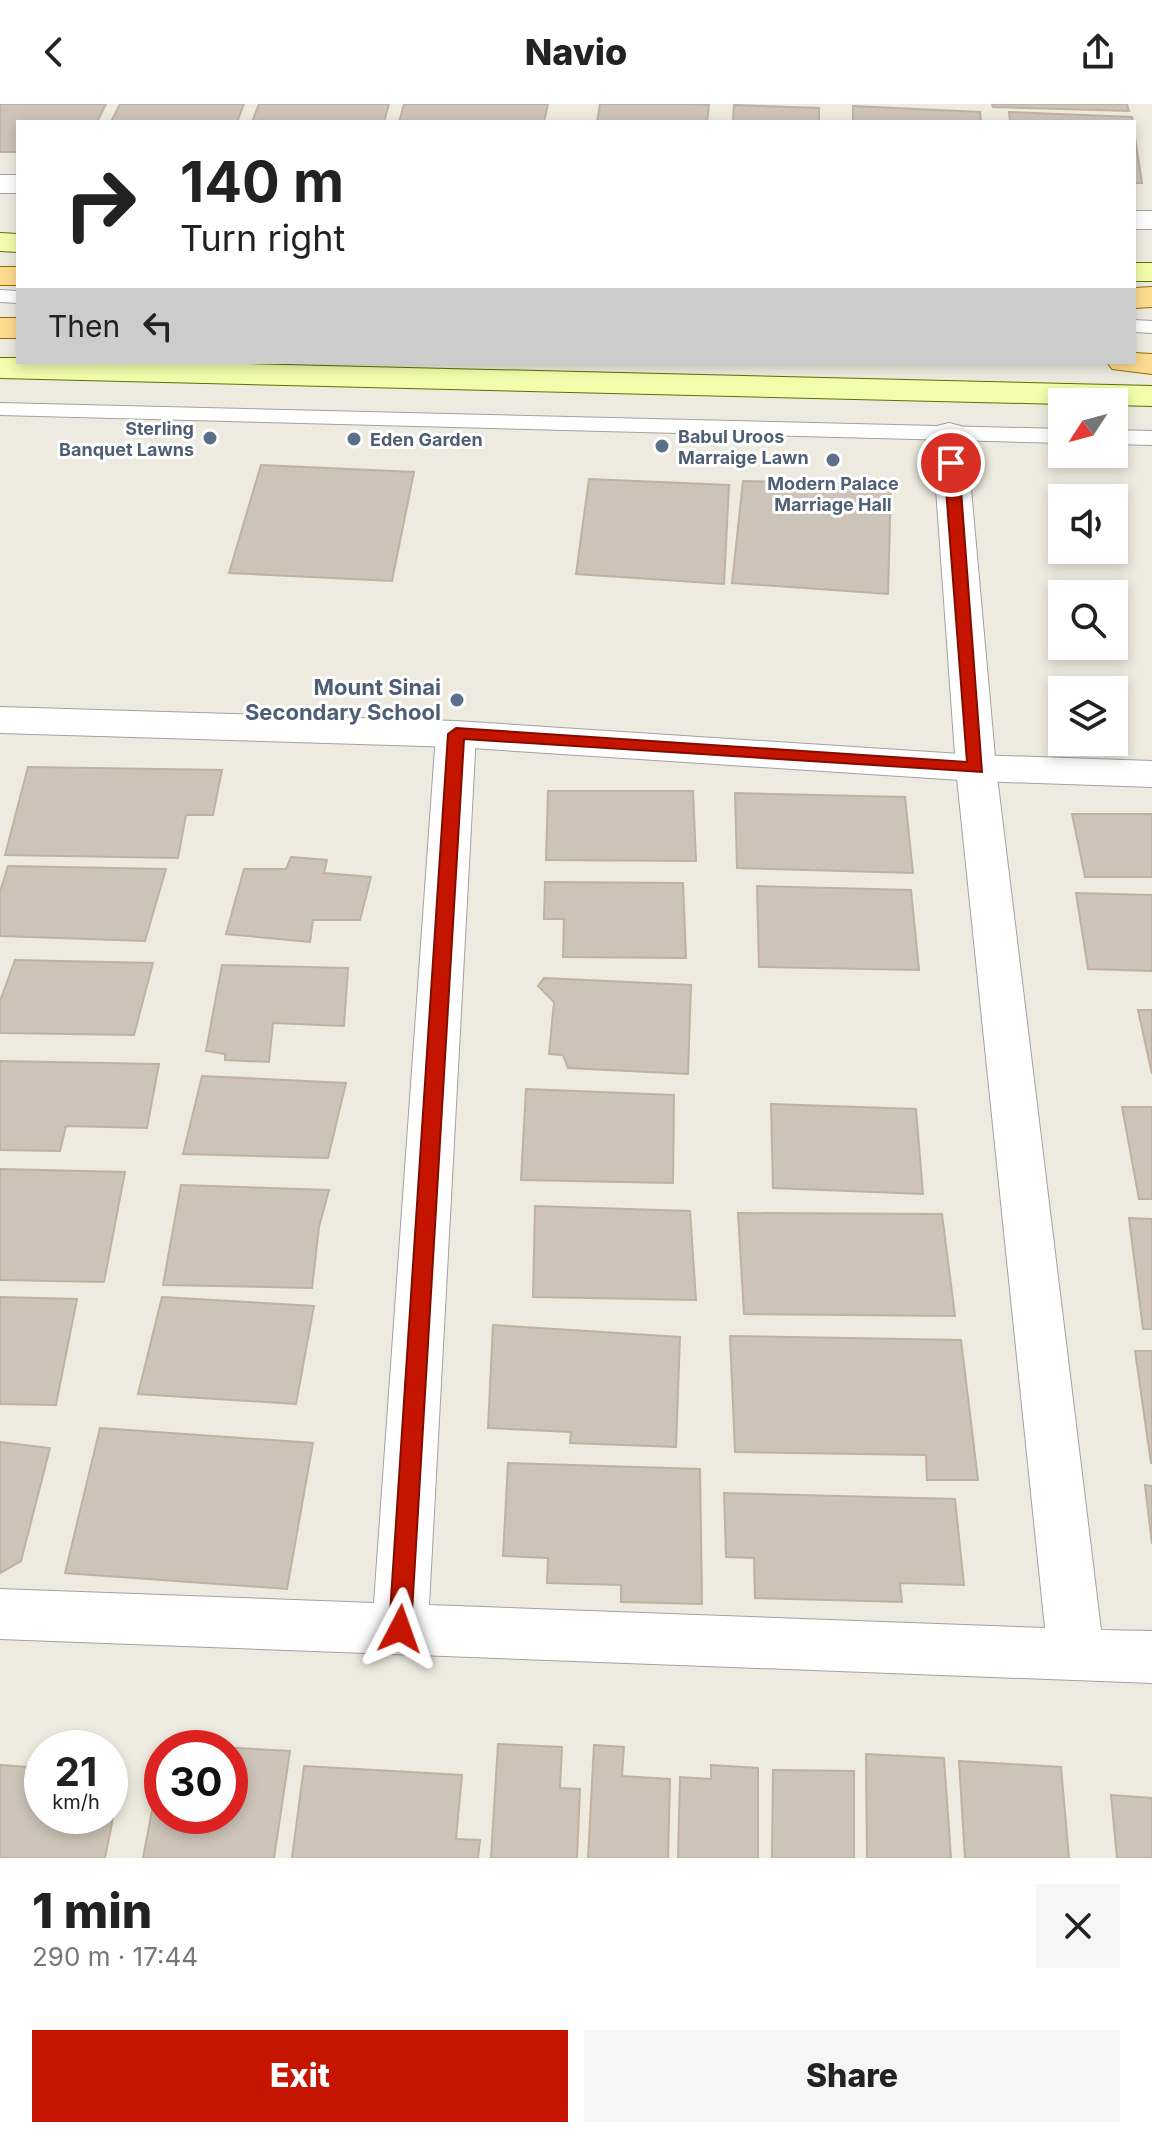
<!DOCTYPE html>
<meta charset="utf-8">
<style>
body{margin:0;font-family:Inter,sans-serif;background:#f6f6f6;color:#222;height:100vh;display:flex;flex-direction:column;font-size:30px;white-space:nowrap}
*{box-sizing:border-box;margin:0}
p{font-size:26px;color:#767676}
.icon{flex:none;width:44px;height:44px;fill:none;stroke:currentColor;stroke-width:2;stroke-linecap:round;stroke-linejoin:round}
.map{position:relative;height:1754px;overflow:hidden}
.panel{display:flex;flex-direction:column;background:#fff;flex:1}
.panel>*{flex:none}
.hud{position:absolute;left:16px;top:16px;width:1120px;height:244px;border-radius:0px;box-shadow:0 4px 12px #0003;background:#fff;color:#222;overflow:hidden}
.needle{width:52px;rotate:234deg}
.controls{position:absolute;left:1048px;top:284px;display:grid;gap:16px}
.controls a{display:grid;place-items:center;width:80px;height:80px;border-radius:0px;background:#fff;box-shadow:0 4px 12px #0003;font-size:40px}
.speed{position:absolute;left:24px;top:1626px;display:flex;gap:16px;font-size:40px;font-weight:700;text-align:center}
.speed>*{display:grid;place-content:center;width:104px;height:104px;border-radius:50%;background:#fff;box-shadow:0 4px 12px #0003;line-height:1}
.speed small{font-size:20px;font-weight:400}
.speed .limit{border:12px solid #d22;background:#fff;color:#111}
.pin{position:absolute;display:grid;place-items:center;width:68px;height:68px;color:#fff;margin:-34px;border:4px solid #fff;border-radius:50%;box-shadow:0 2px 8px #0007}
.me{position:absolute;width:88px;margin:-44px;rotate:4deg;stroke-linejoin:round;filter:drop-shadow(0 0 6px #0008)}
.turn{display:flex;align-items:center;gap:28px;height:168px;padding:0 32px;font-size:36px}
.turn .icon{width:104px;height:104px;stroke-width:2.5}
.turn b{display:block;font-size:56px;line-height:68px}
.then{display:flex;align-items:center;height:76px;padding:0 32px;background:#0003;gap:16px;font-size:30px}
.round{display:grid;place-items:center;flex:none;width:84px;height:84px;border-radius:0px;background:#f6f6f6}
.headline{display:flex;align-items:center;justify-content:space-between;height:136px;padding:0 32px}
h1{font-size:48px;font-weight:800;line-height:60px}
.cta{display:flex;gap:16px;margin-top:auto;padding:16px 32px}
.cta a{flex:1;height:92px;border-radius:0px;background:#c51500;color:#fff;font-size:32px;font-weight:800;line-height:92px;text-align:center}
.cta a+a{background:#f6f6f6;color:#222}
header{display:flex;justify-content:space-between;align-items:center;height:104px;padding:0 32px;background:#fff;font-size:36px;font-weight:800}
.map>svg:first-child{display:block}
.building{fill:#cdc3b8;stroke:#c0b1a0;stroke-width:2}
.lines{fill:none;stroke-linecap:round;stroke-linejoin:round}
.service-casing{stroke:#a2a2a2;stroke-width:2}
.minor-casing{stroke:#a2a2a2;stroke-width:2}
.tertiary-casing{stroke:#a2a2a2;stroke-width:2}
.secondary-casing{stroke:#5b7300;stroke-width:2}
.primary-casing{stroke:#917000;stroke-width:2}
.service{fill:#fff;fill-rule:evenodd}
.minor{fill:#fff;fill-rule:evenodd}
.tertiary{fill:#fff;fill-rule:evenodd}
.secondary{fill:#f2feac;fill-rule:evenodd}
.primary{fill:#ffdb92;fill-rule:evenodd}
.route{fill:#c51500;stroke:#800e00;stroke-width:2}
.service-dot{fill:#5c6f8a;stroke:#fff;stroke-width:3}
.labels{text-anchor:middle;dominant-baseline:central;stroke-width:6;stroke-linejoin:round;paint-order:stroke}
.far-service-label{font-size:18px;font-weight:bold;fill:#4e5e75;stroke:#fff;text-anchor:start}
.service-label{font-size:22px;font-weight:bold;fill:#4e5e75;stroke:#fff;text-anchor:end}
</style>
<header><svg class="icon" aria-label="back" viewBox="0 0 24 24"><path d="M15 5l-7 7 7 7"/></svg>Navio<svg class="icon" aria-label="share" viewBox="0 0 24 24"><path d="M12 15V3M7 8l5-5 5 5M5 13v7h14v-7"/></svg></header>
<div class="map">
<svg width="1152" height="1754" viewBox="0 0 1152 1754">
<rect width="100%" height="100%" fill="#edeadf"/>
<path class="building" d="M0,0H106L97,18H18V48H0Z
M120,0H244L237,18H111Z
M259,0H389L384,18H252Z
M404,0H548L544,18H399Z
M600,0H688L709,1L707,18H597Z
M992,0H1127L1129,7L993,3Z
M734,1L819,4V18H733Z
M853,2L980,8L981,18H853Z
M1009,8L1132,13L1133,18H1010Z
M1134,27L1142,79H1134Z
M261,361L414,368L392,477L229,469Z
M589,375L729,381L724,480L576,470Z
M743,377L891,380L888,490L732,479Z
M28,663L222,666L213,711H186L178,754L5,751Z
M548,687H693L696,757L546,756Z
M735,689L905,693L913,769L737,764Z
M1072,710H1152V773H1085Z
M291,753L327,756L324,769L371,773L360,816H313L310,838L226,830L244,765H286Z
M8,762L166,765L145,837L0,832V788Z
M545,778L683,779L686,854L563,853L564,815H544Z
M757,782L911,786L919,866L759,863Z
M1076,789L1152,791V867L1088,865Z
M15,856L153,859L134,931L0,929V897Z
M222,861L348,864L344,922L273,919L269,958L225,956V950L206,947Z
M544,874L691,881L688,970L568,964L563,951L549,950L554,898L538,882Z
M1138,906H1152V970Z
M0,957L159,960L147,1024L66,1022L60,1047L0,1046Z
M202,972L346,979L328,1054L183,1050Z
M526,985L674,991L673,1079L521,1076Z
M771,1000L916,1005L923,1090L773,1084Z
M1122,1003H1152V1095H1139Z
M0,1065L125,1068L104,1178L0,1176Z
M181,1081L329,1086L319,1123L312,1184L163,1181Z
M535,1102L690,1107L696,1196L533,1193Z
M738,1109L942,1110L955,1212L744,1210Z
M1129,1114L1152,1115V1225H1143Z
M0,1193L77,1195L56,1301L0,1300Z
M162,1193L314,1202L296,1300L138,1290Z
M493,1221L680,1233L676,1343L570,1339L571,1328L488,1324Z
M730,1232L961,1236L978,1376H927L926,1351L735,1348Z
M1135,1247H1152V1359H1151Z
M100,1324L313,1339L287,1485L65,1469Z
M0,1338L50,1344L21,1457L0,1469Z
M508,1359L700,1365L702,1500L621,1498V1481L547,1479L548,1454L503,1452Z
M1145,1381L1152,1382V1440Z
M724,1389L955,1395L964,1481L900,1479L902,1498L755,1494L754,1454L726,1453Z
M165,1640L290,1647L274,1754H143L162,1654V1712H230V1644H164Z
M498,1640L562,1643L560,1684L580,1685L577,1754H491Z
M594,1641L624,1643L622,1672L670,1675L668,1754H588Z
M866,1650L944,1654L951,1754H867Z
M959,1657L1061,1663L1069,1754H965Z
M0,1661L42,1664V1712H110V1668L122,1669L105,1754H0Z
M711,1661L758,1664V1754H678L680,1673L711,1675Z
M304,1662L462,1671L456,1735L480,1736L478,1754H292Z
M773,1666L854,1667V1754H772Z
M1111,1691L1152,1694V1754H1117Z"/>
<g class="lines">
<defs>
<path id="service" d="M0,186L18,187V199L0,198Z
M1134,216L1152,217V229L1134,228Z
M0,299L1062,325V339L0,311Z
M1114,326L1152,327V341L1114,340Z"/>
<path id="minor" d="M0,71H18V89H0Z
M1134,107H1152V125H1134Z
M949,319L961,322L966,329L996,664L1101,1526L1152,1527V1579L0,1535V1485L374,1499L436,630L442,621L456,617L470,621L476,630L429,1501L1045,1524L956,664L932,329L937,322Z"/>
<path id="tertiary" d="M0,603L456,617L976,651L1152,657V683L976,677L456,643L0,629Z"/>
<path id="secondary" d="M0,129L18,130V148L0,147Z
M1134,159H1152V177H1134Z
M0,254H18V258H164L1152,282V302L1114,301V298L1062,300L0,274Z"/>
<path id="primary" d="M0,163H18V181H0Z
M1152,183V203L1134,204V184Z
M0,214H18V234H0Z
M1134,249L1152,250V270L1112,265L1107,258H1134Z"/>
</defs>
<use href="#service" class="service-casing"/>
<use href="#minor" class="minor-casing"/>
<use href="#tertiary" class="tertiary-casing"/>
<use href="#secondary" class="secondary-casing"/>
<use href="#primary" class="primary-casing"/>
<use href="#service" class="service"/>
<use href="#minor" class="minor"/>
<use href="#tertiary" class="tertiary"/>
<use href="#secondary" class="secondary"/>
<use href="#primary" class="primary"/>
</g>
<path class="route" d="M951,355L959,359L982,668L464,635L411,1525L408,1532L400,1535L392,1532L389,1525L448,630L456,624L967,658L944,359Z"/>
<g class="service-dot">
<circle cx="210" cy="334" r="8"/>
<circle cx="354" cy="335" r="8"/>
<circle cx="662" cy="342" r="8"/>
<circle cx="833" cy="356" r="8"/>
<circle cx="457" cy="596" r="8"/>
</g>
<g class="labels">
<g class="far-service-label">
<text x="194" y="324" text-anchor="end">Sterling<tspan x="194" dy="21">Banquet Lawns</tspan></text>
<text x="678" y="332">Babul Uroos<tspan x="678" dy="21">Marraige Lawn</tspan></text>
<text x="370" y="335">Eden Garden</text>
<text x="833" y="379" text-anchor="middle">Modern Palace<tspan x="833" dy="21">Marriage Hall</tspan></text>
</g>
<g class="service-label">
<text x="441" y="583">Mount Sinai<tspan x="441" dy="25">Secondary School</tspan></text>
</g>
</g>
</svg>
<div class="controls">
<a><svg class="needle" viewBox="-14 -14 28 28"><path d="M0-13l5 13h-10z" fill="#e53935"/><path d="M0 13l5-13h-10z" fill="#767676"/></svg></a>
<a><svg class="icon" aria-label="sound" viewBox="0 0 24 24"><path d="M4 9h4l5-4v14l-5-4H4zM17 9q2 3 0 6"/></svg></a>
<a><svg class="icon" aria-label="search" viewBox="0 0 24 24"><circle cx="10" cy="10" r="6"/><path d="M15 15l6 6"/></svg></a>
<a><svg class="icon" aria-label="layers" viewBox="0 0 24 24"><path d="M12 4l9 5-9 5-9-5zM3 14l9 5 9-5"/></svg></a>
</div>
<div class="speed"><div>21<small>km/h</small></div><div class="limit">30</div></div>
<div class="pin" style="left:951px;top:359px;background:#d93025"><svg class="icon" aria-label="arrive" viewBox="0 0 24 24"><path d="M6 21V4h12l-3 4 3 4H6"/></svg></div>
<svg class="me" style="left:400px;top:1525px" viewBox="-20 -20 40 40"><path d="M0-17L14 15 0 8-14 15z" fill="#c51500" stroke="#fff" stroke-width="4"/></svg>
<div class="hud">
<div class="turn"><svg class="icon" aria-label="right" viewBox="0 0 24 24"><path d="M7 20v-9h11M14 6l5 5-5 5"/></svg><div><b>140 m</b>Turn right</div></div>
<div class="then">Then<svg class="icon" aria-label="left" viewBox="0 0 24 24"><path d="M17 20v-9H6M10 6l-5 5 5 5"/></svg></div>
</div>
</div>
<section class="panel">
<div class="headline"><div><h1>1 min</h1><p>290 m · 17:44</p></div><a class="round"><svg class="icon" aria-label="close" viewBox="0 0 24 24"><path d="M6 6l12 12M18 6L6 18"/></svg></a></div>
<div class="cta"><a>Exit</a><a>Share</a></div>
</section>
